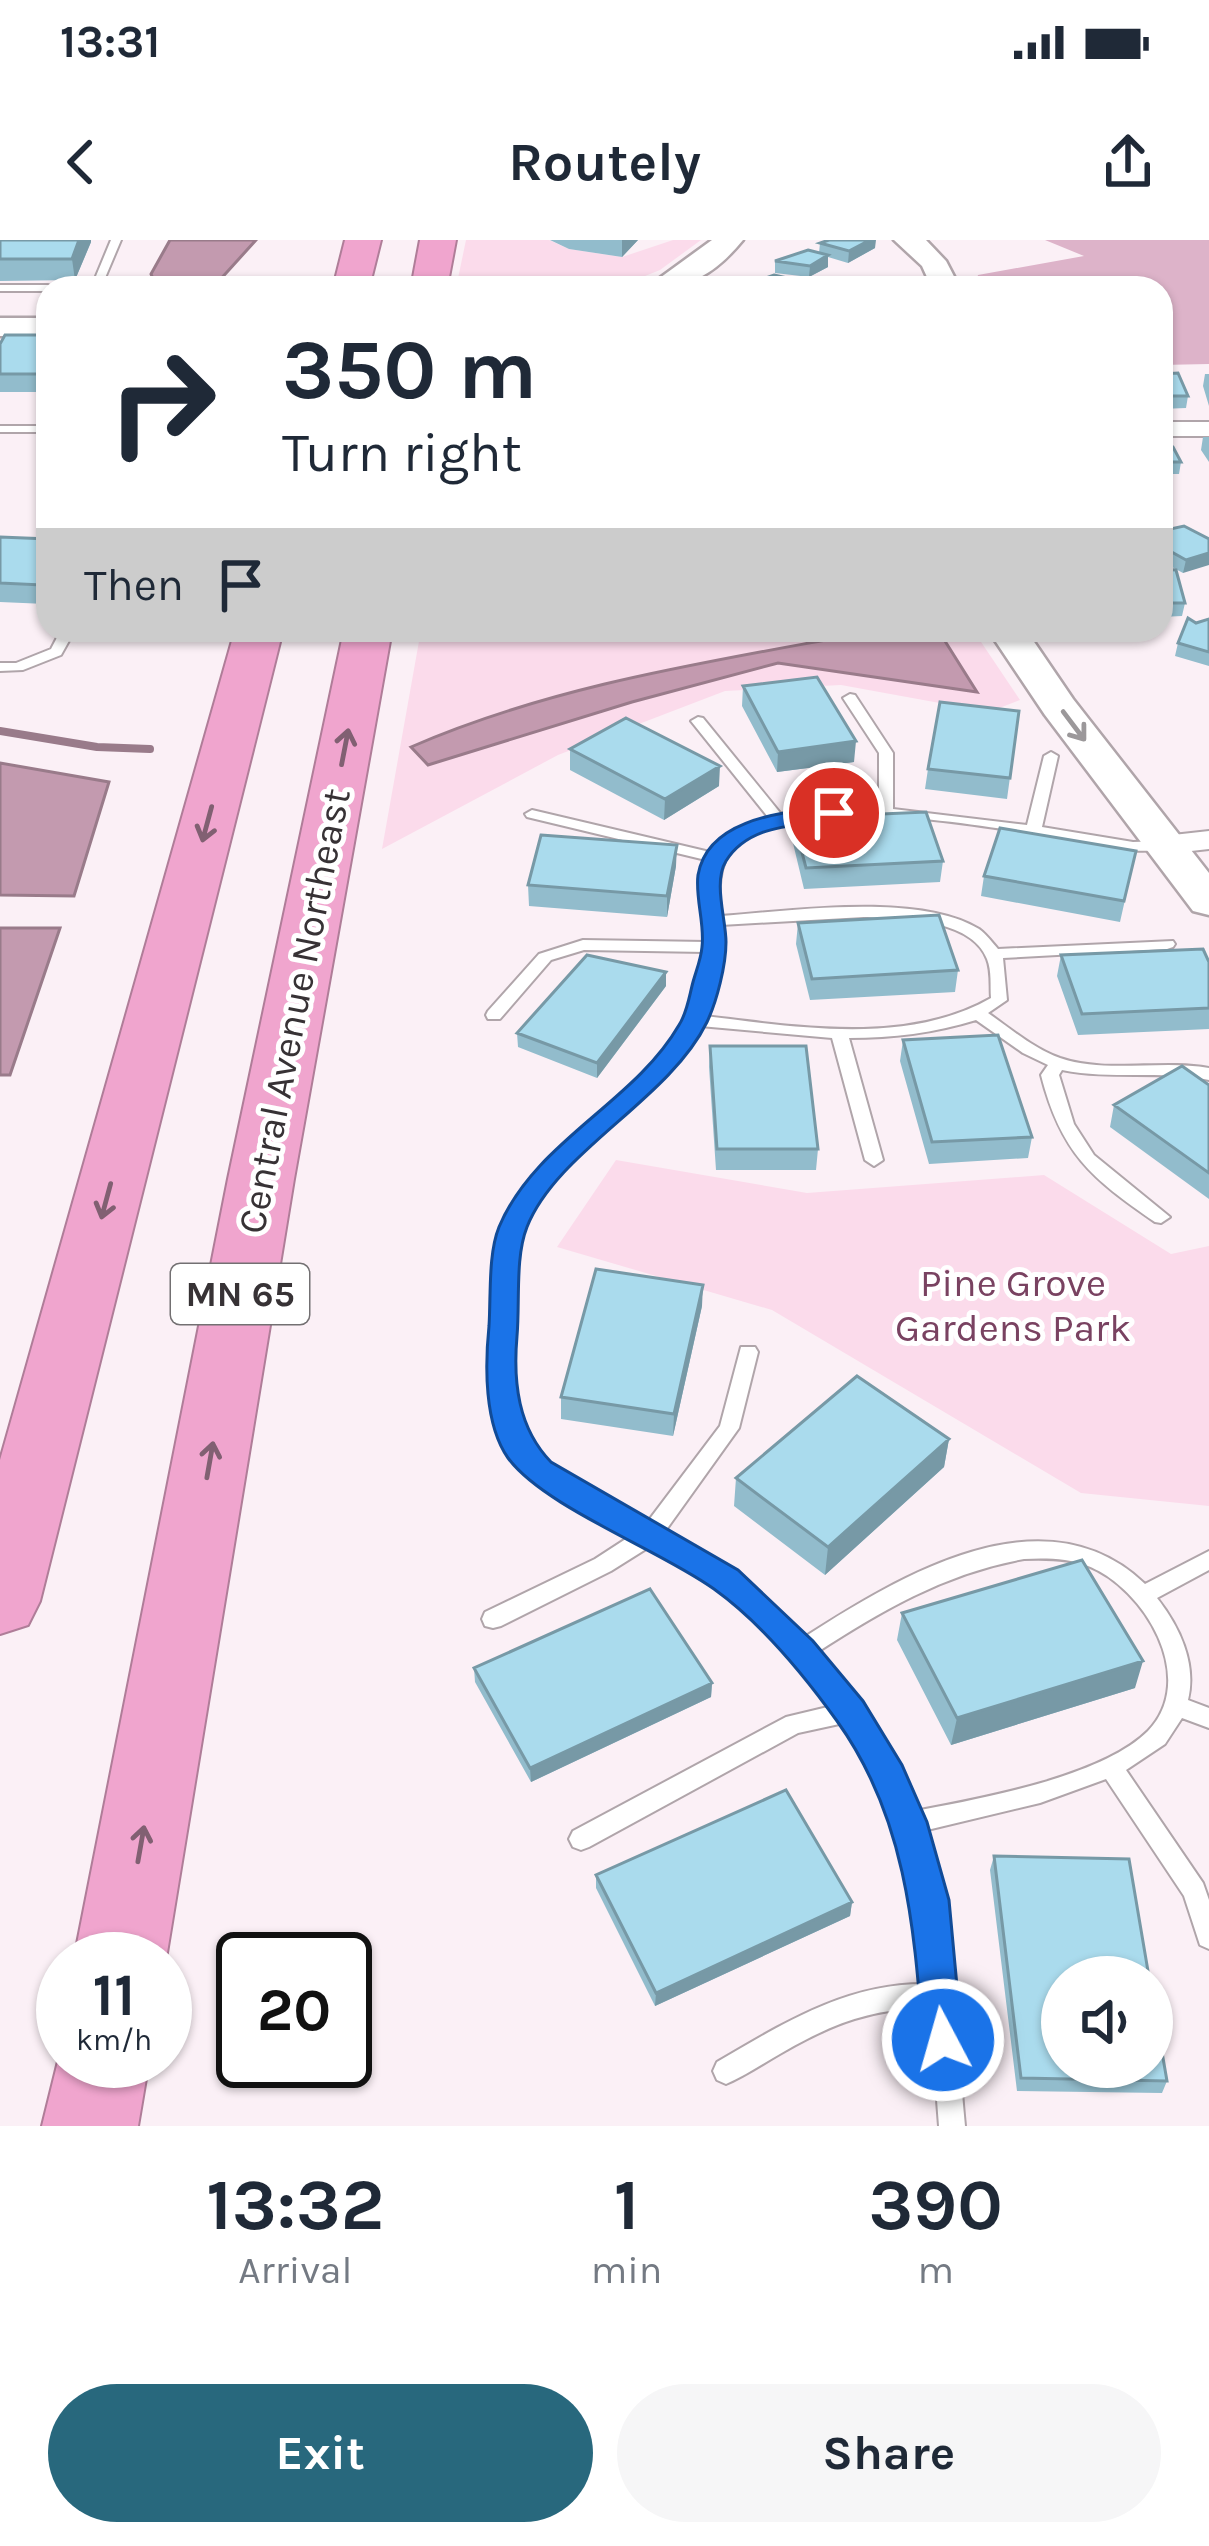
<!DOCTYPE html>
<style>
body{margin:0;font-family:Karla,sans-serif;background:#f6f6f7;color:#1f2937;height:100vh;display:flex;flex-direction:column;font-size:45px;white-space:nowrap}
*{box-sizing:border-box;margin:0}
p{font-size:39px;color:#747a83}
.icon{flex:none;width:66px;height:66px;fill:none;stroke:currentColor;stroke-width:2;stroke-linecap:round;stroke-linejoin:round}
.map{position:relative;height:1886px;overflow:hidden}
.side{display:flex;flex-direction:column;background:#fff;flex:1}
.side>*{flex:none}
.banner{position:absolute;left:36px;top:36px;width:1137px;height:366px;border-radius:36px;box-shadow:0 3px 9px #0004;background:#fff;color:#1f2937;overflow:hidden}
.tools{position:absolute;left:1041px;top:1716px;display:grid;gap:24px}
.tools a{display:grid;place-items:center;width:132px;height:132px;border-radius:50%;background:#fff;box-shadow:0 3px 9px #0004;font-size:60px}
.speed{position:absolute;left:36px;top:1692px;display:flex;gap:24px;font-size:60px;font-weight:700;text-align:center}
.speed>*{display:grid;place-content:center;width:156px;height:156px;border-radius:50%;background:#fff;box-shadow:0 3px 9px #0004;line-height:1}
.speed small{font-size:30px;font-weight:400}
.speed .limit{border:6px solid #111;border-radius:18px;background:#fff;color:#111}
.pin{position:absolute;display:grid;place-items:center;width:102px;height:102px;color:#fff;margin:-51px;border:6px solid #fff;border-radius:50%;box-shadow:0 3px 12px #0007}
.me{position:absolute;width:132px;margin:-66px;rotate:354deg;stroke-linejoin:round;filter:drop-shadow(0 0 9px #0008)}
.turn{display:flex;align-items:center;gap:42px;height:252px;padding:0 48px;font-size:54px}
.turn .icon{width:156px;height:156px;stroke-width:2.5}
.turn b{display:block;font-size:84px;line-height:102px}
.then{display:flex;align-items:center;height:114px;padding:0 48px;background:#0003;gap:24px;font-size:45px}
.eta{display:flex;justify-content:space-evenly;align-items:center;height:204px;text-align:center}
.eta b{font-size:72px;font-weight:700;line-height:84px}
.primary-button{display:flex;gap:24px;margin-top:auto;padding:24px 48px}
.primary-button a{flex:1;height:138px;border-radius:72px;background:#28687d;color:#fff;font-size:48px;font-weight:700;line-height:138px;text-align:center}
.primary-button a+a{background:#f6f6f7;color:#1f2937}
.status{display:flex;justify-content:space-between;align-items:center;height:84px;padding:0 60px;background:#fff;direction:ltr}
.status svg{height:33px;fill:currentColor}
header{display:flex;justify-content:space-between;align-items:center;height:156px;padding:0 48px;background:#fff;font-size:54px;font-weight:700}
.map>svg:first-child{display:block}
.green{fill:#fbdbeb}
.forest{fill:#ddb3c9}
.water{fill:#c39aaf;stroke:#997b8a;stroke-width:3}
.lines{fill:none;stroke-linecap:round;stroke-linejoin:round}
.stream{stroke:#997b8a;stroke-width:8}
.lane-casing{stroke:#b0a5aa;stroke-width:4}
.street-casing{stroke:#b0a5aa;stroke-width:4}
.secondary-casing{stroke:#b0a5aa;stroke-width:5}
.highway-casing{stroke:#af7d98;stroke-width:4}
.lane{fill:#fff;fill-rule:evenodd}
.street{fill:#fff;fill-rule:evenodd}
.secondary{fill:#fff;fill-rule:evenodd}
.highway{fill:#f0a5ce;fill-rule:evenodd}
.wall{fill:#92bccc}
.shaded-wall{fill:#7799a6}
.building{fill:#aadbed;stroke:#7799a6;stroke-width:3}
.oneway{stroke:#9b989a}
.oneway2{stroke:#816072}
.route{fill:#1a73e8;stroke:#114b97;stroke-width:3}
.labels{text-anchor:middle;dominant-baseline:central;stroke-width:10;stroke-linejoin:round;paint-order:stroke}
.shield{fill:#fff;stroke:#737072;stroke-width:3}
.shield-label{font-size:36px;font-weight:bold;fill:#373235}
.street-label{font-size:39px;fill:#373235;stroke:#fff}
.park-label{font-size:39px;fill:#794261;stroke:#fff}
</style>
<div class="status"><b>13:31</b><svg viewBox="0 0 49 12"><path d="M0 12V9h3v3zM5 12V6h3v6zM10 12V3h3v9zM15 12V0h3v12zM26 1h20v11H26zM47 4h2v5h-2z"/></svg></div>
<header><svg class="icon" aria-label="back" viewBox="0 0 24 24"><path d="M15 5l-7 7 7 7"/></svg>Routely<svg class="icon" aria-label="share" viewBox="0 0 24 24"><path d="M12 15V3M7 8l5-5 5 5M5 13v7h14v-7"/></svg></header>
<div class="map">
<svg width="1209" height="1886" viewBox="0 0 1209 1886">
<rect width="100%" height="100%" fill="#fbf0f6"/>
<path class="green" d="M466,0H549L569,9L622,17L673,0H701L660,30L615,48H456Z
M421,390H973L1020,460L989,472L841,445L725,451L558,515L382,609Z
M616,920L807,953L1044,935L1171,1014L1209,1006V1266L1081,1253L772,1070L557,1007Z"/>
<path class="forest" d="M1045,0H1209V124L1161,125V48H974L978,35L1084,16Z"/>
<path class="water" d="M170,0H256L218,42L155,43L151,34Z
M830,390H938L977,452L778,423L632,462L428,525L411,507C544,449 689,425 831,399Z
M0,523L109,542L74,656L0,655Z
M0,688H60L10,835H0Z"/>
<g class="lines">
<path class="stream" d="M0,491L97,507L150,509"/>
<defs>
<path id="lane" d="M111,0H121L102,45L79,48L94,41Z
M0,45H48L53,48H48V51H0Z
M0,186H48V192H0Z
M61,390H75L61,415L23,430L0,431V423H16L51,409Z
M850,454L855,455L893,513V569L1027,585L1044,516L1051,512L1058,516L1042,587L1133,602L1164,601L1171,605C1148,619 1092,604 1064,599C991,587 791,549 735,606C717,624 719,652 721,676C789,671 919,652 979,689C986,694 992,702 998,709L1173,701L1175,704L1173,707L1167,709L1003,718L1007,760L988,773C1011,789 1033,808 1060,818C1107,834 1161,819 1209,828V840C1160,830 1111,840 1062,830L1059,835L1074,884L1094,915L1170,977L1161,983L1155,982C1091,938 1061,913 1041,835L1048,825L1023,813L976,780C934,793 893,798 849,798L883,920L874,926L865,920L832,798L700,786C686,806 672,826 655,844C616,883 569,915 537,960C499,1013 495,1174 545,1222C565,1242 622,1266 649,1280L720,1186L741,1107H755L758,1112L739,1188L666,1290L737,1336L803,1398C898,1337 1044,1247 1145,1344L1209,1311V1330L1157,1358C1179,1386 1197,1423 1188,1460L1209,1468V1488L1182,1478L1165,1504L1126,1530L1203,1643L1209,1660V1709L1200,1705L1184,1656L1106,1539L1040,1563L923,1591C957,1685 955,1787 965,1886H939L930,1769C875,1767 832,1784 785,1811C765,1822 747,1835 726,1844L717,1840L713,1831L717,1822C784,1783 848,1742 929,1744C920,1651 899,1561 844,1483L798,1493L589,1607L581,1610L573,1607L569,1599L573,1591L786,1477L832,1466C785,1399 724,1345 654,1304L611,1331L501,1386L493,1388L485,1386L482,1379L485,1372L595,1319L635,1293C608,1278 553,1255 531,1235C494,1201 489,1145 490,1098C491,1063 489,1022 502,989C548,877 689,849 706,715V712L584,710L551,720L500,779H488L486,775L488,771L539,714L583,700L706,702L705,642L710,621L527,577L525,574L532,570L714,613C729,593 745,586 768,577L691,481L698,477L703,478L781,574L826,568H879V513L843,458ZM864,677C900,679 971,678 987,719C992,731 990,746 991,758C907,806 797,787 705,776L720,725L721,685ZM1024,1319C1045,1318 1068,1318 1088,1326C1144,1348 1199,1438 1148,1491C1102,1537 979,1559 915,1571C890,1512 857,1461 816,1413C882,1370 946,1333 1024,1319Z"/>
<path id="street" d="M1161,182H1209V196H1161Z
M1209,591V609L1164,614L1149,605L1164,596Z"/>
<path id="secondary" d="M712,0H743C714,35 690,48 646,48Z
M894,0H926L946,21L960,48H932L922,26Z
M0,78H48V96H0Z
M988,390H1026L1073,459L1209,633V675L1193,671L1045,475Z"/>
<path id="highway" d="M345,0H381L369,48H333Z
M420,0H456L447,48H411Z
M235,390H283L40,1361L28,1385L0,1394V1220Z
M344,390H392L294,939L166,1719H74L228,939Z
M63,1801V1821H149L138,1886H42Z"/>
</defs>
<use href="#lane" class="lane-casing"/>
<use href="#street" class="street-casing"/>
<use href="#secondary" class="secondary-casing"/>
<use href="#highway" class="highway-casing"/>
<use href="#lane" class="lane"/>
<use href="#street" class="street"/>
<use href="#secondary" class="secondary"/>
<use href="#highway" class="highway"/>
</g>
<path class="wall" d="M0,0L91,2L75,40L0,41Z
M550,0H638L622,17L569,9Z
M820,3L875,8L848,23L828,17V27L809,37L775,33V21L819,13Z
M0,104L48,134V152H0Z
M1161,134L1188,156L1186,168L1161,169Z
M1205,134H1209V166L1203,146Z
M1203,197H1209V222L1201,210Z
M1161,207L1181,222L1179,234H1165L1164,239L1161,238Z
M1161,291L1209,299L1183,333L1161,321Z
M0,297L48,299V360L46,364L0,362Z
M1161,329L1185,363L1182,376L1161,377Z
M1209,378V426L1175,416L1178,403L1196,383Z
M743,446L854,522L777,532L742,466Z
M1019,471L1007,559L925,549L928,529Z
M570,509L719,546L664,580L570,530Z
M793,578L943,621L940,642L804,649L792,599Z
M1136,611L1120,682L981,656L984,636Z
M676,626L667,677L529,666L528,645Z
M798,683L958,730L955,752L810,760L796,704Z
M1061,715L1209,722V789L1078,795L1057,736Z
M666,746L597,838L518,807L517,793Z
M903,800L1032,897L1028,918L929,924L900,821Z
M710,806L818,909L816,930H716L709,827Z
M1209,845V959L1110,887L1114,865Z
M702,1066L673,1196L561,1179V1157Z
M949,1199L944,1227L825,1335L734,1266L736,1238Z
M902,1373L1135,1448L951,1505L897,1400Z
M474,1428L712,1443L711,1457L531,1542L475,1442Z
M994,1616L1167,1841L1162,1853L1017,1851L990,1630Z
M596,1635L852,1662L850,1676L655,1766L596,1648Z"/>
<path class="shaded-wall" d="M79,0H91V2L75,40L72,19Z
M622,0H638L622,17Z
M870,0H876L875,8L848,23L849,11Z
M828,15V27L809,37L810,26Z
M48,107V132L47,134L39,126Z
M1209,313V325L1183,333L1186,320Z
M48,334V360L46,364L42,345Z
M856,501L854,522L777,532L778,512Z
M720,526L719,546L664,580L665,559Z
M677,605L676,626L667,677V656Z
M666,732V746L597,838V823Z
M703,1045L702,1066L673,1196L674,1174Z
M949,1199L944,1227L825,1335L828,1307Z
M1143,1421L1135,1448L951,1505L957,1478Z
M712,1443L711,1457L531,1542L530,1528Z
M852,1662L850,1676L655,1766L656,1753Z"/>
<path class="building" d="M0,0H79L72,19H0Z
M829,0H870L849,11L820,3Z
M808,10L828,15L810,26L775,21Z
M774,35L796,40L783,46L789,48H739Z
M5,95H48V107L39,126L48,134H0V104Z
M1178,133L1188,156H1161V134Z
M1161,207H1173L1181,222H1165L1166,226L1161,225Z
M1184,286L1209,299V313L1186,320L1161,306V300L1163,297L1161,291Z
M0,297L48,299V334L42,345L0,343Z
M1161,329L1176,330L1185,363H1161Z
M1188,378L1196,383L1209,379V412L1178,403Z
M817,437L856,501L778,512L743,446Z
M940,462L1019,471L1010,538L928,529Z
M626,478L720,526L665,559L570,509Z
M926,572L943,621L806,628L793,578Z
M1000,588L1136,611L1124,661L984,636Z
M541,595L677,605L667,656L528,645Z
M939,675L958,730L812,739L798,683Z
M1203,709L1209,722V768L1082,774L1061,715Z
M587,715L666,732L597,823L517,793Z
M998,795L1032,897L932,902L903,800Z
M710,806H806L818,909H717Z
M1182,826L1209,845V933L1114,865Z
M596,1029L703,1045L674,1174L561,1157Z
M857,1136L949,1199L828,1307L736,1238Z
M1082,1320L1143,1421L957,1478L902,1373Z
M650,1349L712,1443L530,1528L474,1428Z
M786,1550L852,1662L656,1753L596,1635Z
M994,1616L1129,1619L1149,1737H1062V1827H1152V1754L1167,1841L1021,1838Z"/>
<defs><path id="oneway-shaft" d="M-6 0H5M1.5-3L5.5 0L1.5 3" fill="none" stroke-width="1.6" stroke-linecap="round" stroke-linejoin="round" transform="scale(3)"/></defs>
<use class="oneway" href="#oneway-shaft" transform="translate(1074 486) rotate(53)"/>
<g class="oneway2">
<use href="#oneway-shaft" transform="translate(345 507) rotate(-79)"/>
<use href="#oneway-shaft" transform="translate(207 584) rotate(105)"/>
<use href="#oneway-shaft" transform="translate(106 961) rotate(105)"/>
<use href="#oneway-shaft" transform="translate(210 1220) rotate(-80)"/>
<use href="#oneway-shaft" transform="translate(141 1604) rotate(-80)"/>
</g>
<path class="route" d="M834,566L845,573L842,577C803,587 751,581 726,621C713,642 726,679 726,702C726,725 717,761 707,782C669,860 557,911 527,987C515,1017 520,1063 517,1096C513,1142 518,1188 551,1222L738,1330L813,1401L863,1461L902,1525L927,1582L949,1660L962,1800L957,1814L943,1819L929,1814L923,1800C914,1687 906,1577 837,1481C804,1435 760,1382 714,1349C660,1310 544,1267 508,1218C484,1184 485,1125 489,1086C491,1056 488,1014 499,987C535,901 634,863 679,785C687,773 689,757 693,742C696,731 701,719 702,707C705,684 695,658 698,635C708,576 789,572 834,566Z"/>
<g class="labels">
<rect class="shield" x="171" y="1024" width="138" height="60" rx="9"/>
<g class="shield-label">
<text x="240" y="1054">MN 65</text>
</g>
<g class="street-label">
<text transform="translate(294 771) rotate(-79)">Central Avenue Northeast</text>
</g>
<g class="park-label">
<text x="1013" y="1043">Pine Grove<tspan x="1013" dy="45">Gardens Park</tspan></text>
</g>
</g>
</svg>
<div class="tools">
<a><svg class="icon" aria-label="sound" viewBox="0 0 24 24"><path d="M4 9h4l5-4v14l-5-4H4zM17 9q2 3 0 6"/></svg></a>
</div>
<div class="speed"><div>11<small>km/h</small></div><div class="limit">20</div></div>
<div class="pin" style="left:834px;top:573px;background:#d93025"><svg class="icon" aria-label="arrive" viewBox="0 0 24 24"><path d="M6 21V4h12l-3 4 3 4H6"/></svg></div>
<svg class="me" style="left:943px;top:1800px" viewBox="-20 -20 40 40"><circle r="17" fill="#1a73e8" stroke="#fff" stroke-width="3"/><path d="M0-11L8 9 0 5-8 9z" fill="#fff"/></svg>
<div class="banner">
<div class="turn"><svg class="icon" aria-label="right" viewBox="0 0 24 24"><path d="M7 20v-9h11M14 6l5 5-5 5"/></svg><div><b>350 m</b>Turn right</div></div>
<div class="then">Then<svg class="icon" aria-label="arrive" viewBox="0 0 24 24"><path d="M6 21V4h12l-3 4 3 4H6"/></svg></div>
</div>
</div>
<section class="side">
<div class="eta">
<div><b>13:32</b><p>Arrival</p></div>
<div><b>1</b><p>min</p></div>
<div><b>390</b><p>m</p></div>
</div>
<div class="primary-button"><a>Exit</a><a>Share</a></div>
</section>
